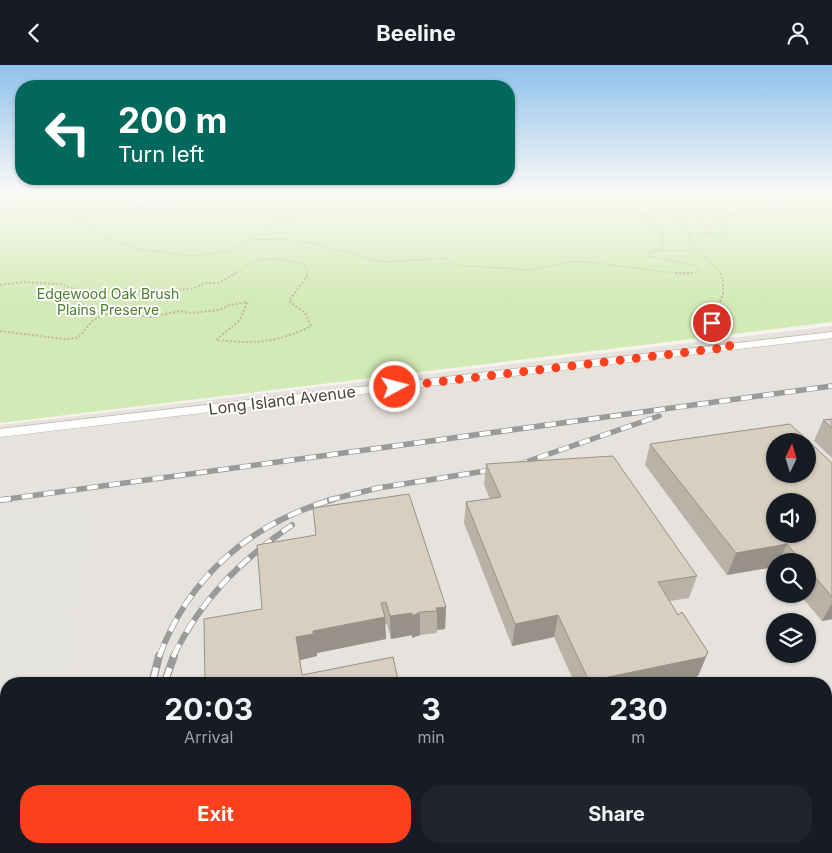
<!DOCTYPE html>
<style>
body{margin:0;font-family:Inter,sans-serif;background:#20242c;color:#f1f3f6;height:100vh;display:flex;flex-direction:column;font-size:19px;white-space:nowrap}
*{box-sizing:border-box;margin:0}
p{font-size:16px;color:#9ea1a6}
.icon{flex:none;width:28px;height:28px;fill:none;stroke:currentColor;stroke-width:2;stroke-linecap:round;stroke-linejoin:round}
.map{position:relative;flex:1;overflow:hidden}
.details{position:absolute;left:0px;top:612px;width:832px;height:176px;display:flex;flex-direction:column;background:#171b24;border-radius:20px 20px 0 0;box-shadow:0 1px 4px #0004}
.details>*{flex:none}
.hud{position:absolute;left:15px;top:15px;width:500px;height:105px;border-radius:20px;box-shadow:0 1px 4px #0004;background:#00695c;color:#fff;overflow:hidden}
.needle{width:32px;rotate:4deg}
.controls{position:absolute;left:766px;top:368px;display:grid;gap:10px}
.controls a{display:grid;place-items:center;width:50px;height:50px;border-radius:50%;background:#171b24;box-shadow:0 1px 4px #0004;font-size:25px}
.pin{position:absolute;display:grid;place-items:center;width:42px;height:42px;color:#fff;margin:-21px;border:2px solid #fff;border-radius:50%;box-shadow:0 1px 5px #0007}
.me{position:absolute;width:55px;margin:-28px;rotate:83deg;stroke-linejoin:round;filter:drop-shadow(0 0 4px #0008)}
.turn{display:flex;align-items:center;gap:18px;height:105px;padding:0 20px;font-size:22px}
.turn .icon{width:65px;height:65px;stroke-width:2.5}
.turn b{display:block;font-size:35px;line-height:42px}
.eta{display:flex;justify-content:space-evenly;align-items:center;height:85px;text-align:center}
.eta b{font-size:30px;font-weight:700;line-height:35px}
.primary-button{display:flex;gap:10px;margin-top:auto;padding:10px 20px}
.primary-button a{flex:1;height:58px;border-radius:20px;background:#fc3f1d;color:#fff;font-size:20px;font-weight:700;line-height:58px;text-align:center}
.primary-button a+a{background:#20242c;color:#f1f3f6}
header{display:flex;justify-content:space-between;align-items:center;height:65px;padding:0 20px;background:#171b24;font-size:22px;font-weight:700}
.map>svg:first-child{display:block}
.industrial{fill:#e6e2dd;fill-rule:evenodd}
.green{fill:#d2eab5}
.parking{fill:#e5e3e0}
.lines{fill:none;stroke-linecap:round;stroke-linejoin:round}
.minor-casing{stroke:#c2bbae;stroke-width:1}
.path-far1{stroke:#c4b79f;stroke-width:1;stroke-dasharray:1 1;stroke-linecap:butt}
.path{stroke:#c4b79f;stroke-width:2;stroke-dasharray:2 2;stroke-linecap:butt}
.minor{fill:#fff;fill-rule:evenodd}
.rail-far2-casing{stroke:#9a9a9a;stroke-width:5.5}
.rail-far1-casing{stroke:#9a9a9a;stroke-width:6}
.rail-casing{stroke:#9a9a9a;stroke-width:8}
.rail-far2{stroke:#fff;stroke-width:4;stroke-dasharray:11;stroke-linecap:butt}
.rail-far1{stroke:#fff;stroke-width:4.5;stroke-dasharray:14;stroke-linecap:butt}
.rail{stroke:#fff;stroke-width:5.5;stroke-dasharray:17;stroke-linecap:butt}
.wall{fill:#bab2a6}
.shaded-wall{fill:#979187}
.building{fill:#d8cfc1;stroke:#979187;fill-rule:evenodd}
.route{stroke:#fc3f1d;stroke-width:9;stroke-dasharray:0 16.2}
.labels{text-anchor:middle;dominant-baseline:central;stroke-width:4;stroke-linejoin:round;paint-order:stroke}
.far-park-label{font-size:14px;fill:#4a7f2a;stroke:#fff}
.street-label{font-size:16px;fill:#4b4439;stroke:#fff}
</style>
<header><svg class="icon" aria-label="back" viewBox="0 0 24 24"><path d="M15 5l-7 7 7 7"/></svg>Beeline<svg class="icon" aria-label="person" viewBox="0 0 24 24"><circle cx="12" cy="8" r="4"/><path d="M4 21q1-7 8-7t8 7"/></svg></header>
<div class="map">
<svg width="832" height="788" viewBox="0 0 832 788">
<rect width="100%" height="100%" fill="#f6f3ec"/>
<path class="industrial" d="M832,261V788H0V360ZM775,376H808V409H775ZM775,436H808V469H775ZM775,496H808V529H775ZM775,556H808V589H775ZM6,619H826V782H6Z"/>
<path class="green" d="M0,128H832V257L0,358Z"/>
<path class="parking" d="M83,436L82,443L95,441L78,542L65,544L64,549L78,547L67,619H6V782L45,783L44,788H0V448Z"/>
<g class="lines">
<defs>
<path id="minor" d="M832,267V273L0,372V364Z
M832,639V657L826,659V641Z
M558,782H581V788H557Z"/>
</defs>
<use href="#minor" class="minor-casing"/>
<path class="path-far1" d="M49,128L82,157L106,172L137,184L192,191L233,186L247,175L334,128
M111,128L112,136L120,145L156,140L164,142L188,136L225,132L224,128
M665,128L697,186L715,201L721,209
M680,128L702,159L711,161L713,155L717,152L727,169H706
M700,128L717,152L736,150L737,144L760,145L782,138L832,139
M821,128L813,132L832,135
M0,142L49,130
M688,169L713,167L709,162
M247,175L284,174L322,180L332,185L346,186L369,194L386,197L446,193L453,200L531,205L569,197H588L684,209L695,208L699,205L694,200L648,191L649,187L661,185L663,170L657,163L639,151L651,148L648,128
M661,185H696
M234,209C260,189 274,193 304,199L308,209"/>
<path class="path" d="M675,208H695
M720,208L723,214V229L712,258L715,268L721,272
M0,220L24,217L60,219L81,226L111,227L191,224L206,218H219L236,208
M0,266L64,274L78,273L93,255L105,249L151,252L180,246L191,248L219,245L230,240L247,237L240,255L216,275C253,279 277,278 311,261L305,248L289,236L308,210L307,208"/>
<use href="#minor" class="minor"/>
<defs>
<path id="rail-far2" d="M517,400L659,351
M0,435L832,321
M329,435L378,423L498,404"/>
<path id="rail-far1" d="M0,435L10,434
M159,592C189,511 251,458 334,434
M173,592C201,534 240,496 292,460"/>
<path id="rail" d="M152,619L159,591
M164,619L174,591
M143,782V788"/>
</defs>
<use href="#rail-far2" class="rail-far2-casing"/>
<use href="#rail-far1" class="rail-far1-casing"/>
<use href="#rail" class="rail-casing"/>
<use href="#rail-far2" class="rail-far2"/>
<use href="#rail-far1" class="rail-far1"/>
<use href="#rail" class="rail"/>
</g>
<path class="wall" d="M832,354V393L814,376L823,355Z
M650,379L832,398V554L822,556L799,529H808V496H775L727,510L645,400Z
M486,399L697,511L689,533L670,536L678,550L708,587L699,609L695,614L671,619H575L554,572L512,581L464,458L466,437L490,434L484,420Z
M313,443L446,542L445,564L437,565V568L420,570L412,573V570L391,574L387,559L385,560L386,574L317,588V591L300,595L302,610L399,619H205L262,544L316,470Z
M650,782H826L832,788H647Z"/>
<path class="shaded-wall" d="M787,479L779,496H775V502L727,510L736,488Z
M832,538V554L822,556Z
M446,542L445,564L437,565V546L436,543Z
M420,547V570L412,573V551Z
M412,548V570L391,574L390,551Z
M558,550L554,572L512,581L515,559Z
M385,552L386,574L317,588V591L300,595L296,572L313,566Z
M708,587L699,609L695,614L671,619H588L589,616Z"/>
<path class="building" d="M832,354V363L823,355Z
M790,359L832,398V532L808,503V496H801L787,479L736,488L650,379ZM775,376H808V409H775ZM775,436H808V469H775Z
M613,391L697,511L658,517L678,550L682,547L708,587L705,592L589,616L558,550L515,559L466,437L501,432L486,399Z
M409,429L446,542L436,543L437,546L420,547L412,551V548L390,551L386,537L381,538L385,552L313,566V569L296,572L302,610L393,592L399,619H205L204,554L262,544L257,480L316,470L313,443Z
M832,706V788H652V782H826V707Z
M465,782H487L488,788H447V787Z"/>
<linearGradient id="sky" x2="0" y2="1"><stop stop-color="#8fc1ec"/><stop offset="0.54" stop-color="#fbfaf6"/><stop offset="1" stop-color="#fbfaf6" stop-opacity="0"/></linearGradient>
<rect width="832" height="239" fill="url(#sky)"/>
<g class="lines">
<path class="route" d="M395,322L731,282L715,268L712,258"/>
</g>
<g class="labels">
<g class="far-park-label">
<text x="108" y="228">Edgewood Oak Brush<tspan x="108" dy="16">Plains Preserve</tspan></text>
</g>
<g class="street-label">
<text transform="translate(282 335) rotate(-7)">Long Island Avenue</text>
</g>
</g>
</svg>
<div class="controls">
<a><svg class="needle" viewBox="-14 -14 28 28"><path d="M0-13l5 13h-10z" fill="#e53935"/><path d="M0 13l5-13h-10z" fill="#9ea1a6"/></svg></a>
<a><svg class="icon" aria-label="sound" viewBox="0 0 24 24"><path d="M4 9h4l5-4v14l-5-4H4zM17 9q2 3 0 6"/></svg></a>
<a><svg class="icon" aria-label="search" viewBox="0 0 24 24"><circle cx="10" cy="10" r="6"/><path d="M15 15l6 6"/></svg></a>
<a><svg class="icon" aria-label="layers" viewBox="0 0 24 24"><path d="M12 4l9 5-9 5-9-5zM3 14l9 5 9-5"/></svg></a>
</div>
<div class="pin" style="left:712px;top:258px;background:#d93025"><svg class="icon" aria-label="arrive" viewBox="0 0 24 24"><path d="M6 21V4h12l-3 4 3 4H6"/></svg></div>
<svg class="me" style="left:395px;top:322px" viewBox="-20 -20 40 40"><circle r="17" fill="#fc3f1d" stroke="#fff" stroke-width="3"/><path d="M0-11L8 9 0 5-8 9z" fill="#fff"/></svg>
<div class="hud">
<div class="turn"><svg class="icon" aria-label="left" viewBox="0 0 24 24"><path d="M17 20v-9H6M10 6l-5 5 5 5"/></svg><div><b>200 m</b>Turn left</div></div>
</div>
<section class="details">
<div class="eta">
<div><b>20:03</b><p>Arrival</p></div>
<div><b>3</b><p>min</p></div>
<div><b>230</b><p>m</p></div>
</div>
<div class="primary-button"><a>Exit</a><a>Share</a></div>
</section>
</div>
